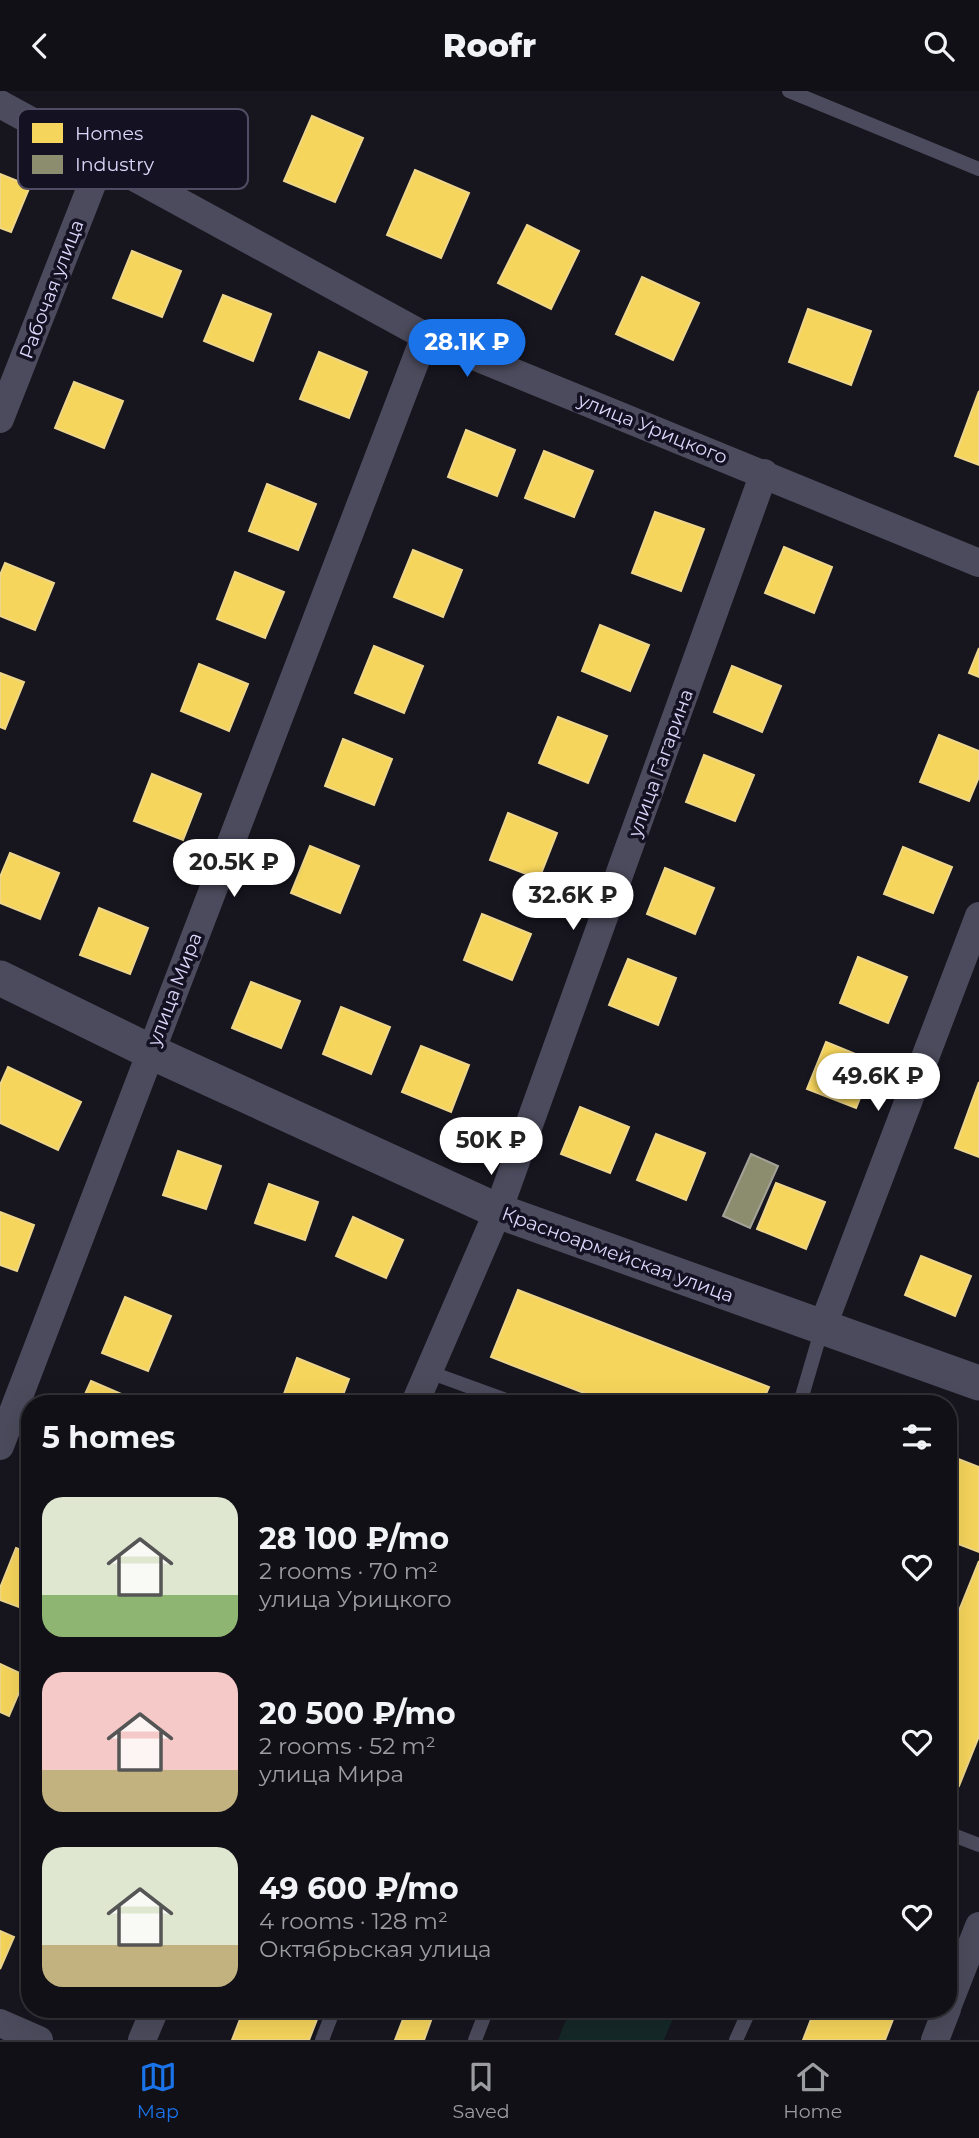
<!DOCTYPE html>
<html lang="en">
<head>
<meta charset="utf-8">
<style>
  :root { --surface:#111016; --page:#1a191f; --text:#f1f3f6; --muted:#9c9da1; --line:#303035; --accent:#1a73e8 }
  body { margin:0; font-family:Montserrat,sans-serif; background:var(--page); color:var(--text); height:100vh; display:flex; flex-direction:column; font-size:26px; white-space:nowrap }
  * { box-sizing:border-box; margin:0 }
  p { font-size:23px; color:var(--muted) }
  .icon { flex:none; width:38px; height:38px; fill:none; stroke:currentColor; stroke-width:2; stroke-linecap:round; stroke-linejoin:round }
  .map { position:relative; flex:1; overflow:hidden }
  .side { position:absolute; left:21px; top:1304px; width:936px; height:623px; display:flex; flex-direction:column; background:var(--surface); border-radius:28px; box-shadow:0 7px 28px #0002,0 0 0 2px var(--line) }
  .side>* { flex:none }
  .price { position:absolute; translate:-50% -60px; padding:0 16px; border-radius:24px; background:#fff; color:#222; font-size:23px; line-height:46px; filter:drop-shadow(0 2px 4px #0008) }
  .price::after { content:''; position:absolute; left:50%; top:42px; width:21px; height:16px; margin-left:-10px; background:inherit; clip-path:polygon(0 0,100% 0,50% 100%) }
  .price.current { background:var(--accent); color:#fff }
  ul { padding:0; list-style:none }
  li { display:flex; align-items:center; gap:21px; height:175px; padding:0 21px }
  li span { display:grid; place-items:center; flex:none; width:196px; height:140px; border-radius:21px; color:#555 }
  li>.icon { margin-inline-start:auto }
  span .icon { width:84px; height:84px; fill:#fffc; stroke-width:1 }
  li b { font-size:30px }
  h2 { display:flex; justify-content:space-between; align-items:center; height:84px; padding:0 21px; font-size:30px }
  header { display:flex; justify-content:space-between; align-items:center; height:91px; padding:0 21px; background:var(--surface); font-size:32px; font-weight:800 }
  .tabs { display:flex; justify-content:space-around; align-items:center; height:98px; border-top:2px solid var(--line); background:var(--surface); font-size:19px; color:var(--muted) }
  .tabs a { display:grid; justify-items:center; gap:4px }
  .tabs .current { color:var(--accent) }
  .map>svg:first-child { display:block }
  .green { fill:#152828 }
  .homes { fill:#f6d55c; stroke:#eed68b; stroke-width:2 }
  .industry { fill:#8c8c6e; stroke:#a4a298; stroke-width:2 }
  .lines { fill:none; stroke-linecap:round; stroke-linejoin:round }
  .service { stroke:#4c4b5d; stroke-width:14 }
  .minor { stroke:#4c4b5d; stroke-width:28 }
  .tertiary { stroke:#4c4b5d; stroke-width:35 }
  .labels { text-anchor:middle; stroke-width:7; stroke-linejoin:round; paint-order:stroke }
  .street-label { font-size:19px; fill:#dcd7fa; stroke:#141122 }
  .key { fill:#141122; stroke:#504c63; stroke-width:2 }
  .key-label { font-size:19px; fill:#dcd7fa }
</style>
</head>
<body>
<header><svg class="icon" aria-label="back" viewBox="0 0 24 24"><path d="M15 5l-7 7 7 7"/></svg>Roofr<svg class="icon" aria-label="search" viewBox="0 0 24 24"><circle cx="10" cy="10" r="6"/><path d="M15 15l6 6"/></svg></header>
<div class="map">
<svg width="979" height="1949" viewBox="0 0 979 1949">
  <rect width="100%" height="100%" fill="#17151e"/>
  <path class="green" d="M 570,1918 L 677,1918 L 664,1949 L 558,1949 Z"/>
  <path class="homes" d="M 312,25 L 363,47 L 335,111 L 284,90 Z
    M 415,79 L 469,102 L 441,167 L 387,144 Z
    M 0,83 L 30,95 L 11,141 L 0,137 Z
    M 527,134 L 579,160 L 551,218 L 498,192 Z
    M 132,160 L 181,180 L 162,226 L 113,207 Z
    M 642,186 L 699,212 L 673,269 L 616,243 Z
    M 223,204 L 271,223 L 253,270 L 204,250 Z
    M 808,218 L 871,240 L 851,294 L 789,271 Z
    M 319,261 L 367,281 L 349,327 L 300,308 Z
    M 74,291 L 123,310 L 104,357 L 55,337 Z
    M 979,300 L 979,374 L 955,365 Z
    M 466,339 L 515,359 L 497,405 L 448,386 Z
    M 544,360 L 593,380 L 574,426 L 525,407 Z
    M 267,393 L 316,413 L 298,459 L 249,440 Z
    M 655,421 L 704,438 L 681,500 L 632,482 Z
    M 784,456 L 832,476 L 814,522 L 765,502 Z
    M 413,459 L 462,479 L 443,526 L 394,506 Z
    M 5,472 L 54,492 L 35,539 L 0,525 L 0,484 Z
    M 235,481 L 284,501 L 265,547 L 217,528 Z
    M 600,534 L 649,554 L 630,600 L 582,580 Z
    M 374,555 L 423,575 L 404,622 L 355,602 Z
    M 979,557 L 979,586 L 969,582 Z
    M 199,573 L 248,593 L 229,640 L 181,620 Z
    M 732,575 L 781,595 L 762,641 L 714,621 Z
    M 0,582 L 24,591 L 5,638 L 0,636 Z
    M 558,626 L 607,645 L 588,692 L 539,672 Z
    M 939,644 L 979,660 L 979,686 L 969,710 L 920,691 Z
    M 343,648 L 392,668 L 374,714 L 325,695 Z
    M 704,664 L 754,684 L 735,730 L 686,711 Z
    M 152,683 L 201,703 L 183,749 L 134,730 Z
    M 508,722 L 557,742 L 539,788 L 490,769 Z
    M 310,755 L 359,775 L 340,822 L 291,802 Z
    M 903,756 L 952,776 L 933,822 L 884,803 Z
    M 10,762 L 59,782 L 40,828 L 0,812 L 0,786 Z
    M 665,777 L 714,797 L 695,843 L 647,823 Z
    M 99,817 L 148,837 L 130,883 L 80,864 Z
    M 482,823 L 531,843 L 512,889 L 464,869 Z
    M 858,866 L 907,886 L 888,932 L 840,912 Z
    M 628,868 L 676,887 L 658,934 L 609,914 Z
    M 251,891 L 300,910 L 281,957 L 232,937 Z
    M 341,916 L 390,936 L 371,983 L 323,963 Z
    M 826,951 L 875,971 L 856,1017 L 807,998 Z
    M 421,955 L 469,974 L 451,1021 L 402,1001 Z
    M 8,976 L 81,1011 L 58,1059 L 0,1032 L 0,994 Z
    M 979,991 L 979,1066 L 955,1057 Z
    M 580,1016 L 629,1036 L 610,1082 L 561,1063 Z
    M 656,1043 L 705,1062 L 686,1109 L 637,1089 Z
    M 178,1060 L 221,1075 L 206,1118 L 163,1104 Z
    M 776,1092 L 825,1111 L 806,1158 L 757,1138 Z
    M 269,1093 L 318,1111 L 305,1149 L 255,1132 Z
    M 0,1121 L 34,1134 L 17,1180 L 0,1174 Z
    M 353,1126 L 403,1149 L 386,1187 L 336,1165 Z
    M 921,1165 L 971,1185 L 955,1225 L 905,1204 Z
    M 518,1199 L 769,1296 L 762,1312 L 610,1312 L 491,1266 Z
    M 125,1206 L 171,1225 L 148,1280 L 102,1262 Z
    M 297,1267 L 349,1288 L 340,1312 L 308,1312 L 284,1303 Z
    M 91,1290 L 133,1308 L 131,1312 L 81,1312 Z
    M 948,1364 L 979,1376 L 979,1461 L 948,1449 Z
    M 16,1457 L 30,1463 L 30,1520 L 0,1509 L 0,1497 Z
    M 979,1470 L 979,1645 L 959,1695 L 948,1691 L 948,1547 Z
    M 0,1573 L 26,1585 L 9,1625 L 0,1621 Z
    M 0,1840 L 14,1846 L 0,1878 Z
    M 72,1918 L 97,1918 L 93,1927 Z
    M 244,1918 L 321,1918 L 309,1949 L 232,1949 Z
    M 407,1918 L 433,1924 L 424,1949 L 395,1949 Z
    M 815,1918 L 897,1918 L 885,1949 L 803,1949 Z"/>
  <path class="industry" d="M 751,1063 L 778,1075 L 750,1137 L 723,1125 Z"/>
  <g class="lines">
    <path class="service" d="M 789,0 L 979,78
      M 429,1281 L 514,1312
      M 800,1312 L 822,1237
      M 948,1742 L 979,1754
      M 322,1949 L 334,1918
      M 475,1949 L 487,1918
      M 736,1949 L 750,1918"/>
    <path class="minor" d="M 0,13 L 425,245 L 979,472
      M 0,328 L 102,68
      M 822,1237 L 979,825
      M 415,1312 L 498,1120 L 764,382
      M 0,1355 L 425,245
      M 948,1914 L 979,1835
      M 0,1932 L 39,1949
      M 142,1949 L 155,1918
      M 935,1949 L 947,1918"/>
    <path class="tertiary" d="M 0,887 L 149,960 L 498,1120 L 979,1292"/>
  </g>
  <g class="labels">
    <g class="street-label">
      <text transform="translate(51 198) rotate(-69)" y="7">Рабочая улица</text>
      <text transform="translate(653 337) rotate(22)" y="7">улица Урицкого</text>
      <text transform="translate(660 672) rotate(-70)" y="7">улица Гагарина</text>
      <text transform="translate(174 898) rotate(-69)" y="7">улица Мира</text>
      <text transform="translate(618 1163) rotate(20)" y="7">Красноармейская улица</text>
    </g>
  </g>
  <rect x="18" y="18" width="230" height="80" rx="10" class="key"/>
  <rect x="32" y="32" width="31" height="20" fill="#f6d55c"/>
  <rect x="32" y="64" width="31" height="19" fill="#8c8c6e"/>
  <g class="key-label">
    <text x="75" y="49">Homes</text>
    <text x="75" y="80">Industry</text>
  </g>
</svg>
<b class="price current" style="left:467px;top:288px">28.1K ₽</b>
<b class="price" style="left:234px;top:808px">20.5K ₽</b>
<b class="price" style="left:573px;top:841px">32.6K ₽</b>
<b class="price" style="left:878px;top:1022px">49.6K ₽</b>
<b class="price" style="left:491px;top:1086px">50K ₽</b>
<section class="side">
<h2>5 homes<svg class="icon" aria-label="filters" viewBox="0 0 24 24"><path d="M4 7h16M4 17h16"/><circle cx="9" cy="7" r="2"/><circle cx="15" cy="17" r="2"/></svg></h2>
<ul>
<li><span style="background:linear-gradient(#dfe7d0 70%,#8fb573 0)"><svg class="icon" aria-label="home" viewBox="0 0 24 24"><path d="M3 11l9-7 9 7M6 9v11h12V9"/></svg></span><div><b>28 100 ₽/mo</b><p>2 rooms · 70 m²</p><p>улица Урицкого</p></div><svg class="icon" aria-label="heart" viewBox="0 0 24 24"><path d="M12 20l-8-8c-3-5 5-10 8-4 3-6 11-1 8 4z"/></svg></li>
<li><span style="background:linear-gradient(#f6c9c9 70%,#c2b280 0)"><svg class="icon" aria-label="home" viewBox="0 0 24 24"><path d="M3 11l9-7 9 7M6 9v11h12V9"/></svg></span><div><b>20 500 ₽/mo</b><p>2 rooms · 52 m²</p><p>улица Мира</p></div><svg class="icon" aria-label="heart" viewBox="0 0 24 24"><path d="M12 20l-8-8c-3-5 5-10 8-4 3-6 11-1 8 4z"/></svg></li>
<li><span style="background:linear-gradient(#dfe7d0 70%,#c2b280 0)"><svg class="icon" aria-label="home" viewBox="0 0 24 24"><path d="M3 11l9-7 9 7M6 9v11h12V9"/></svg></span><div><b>49 600 ₽/mo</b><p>4 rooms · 128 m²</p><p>Октябрьская улица</p></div><svg class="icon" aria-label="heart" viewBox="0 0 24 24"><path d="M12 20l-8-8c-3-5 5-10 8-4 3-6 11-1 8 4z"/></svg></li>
</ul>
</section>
</div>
<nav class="tabs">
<a class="current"><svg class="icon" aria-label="map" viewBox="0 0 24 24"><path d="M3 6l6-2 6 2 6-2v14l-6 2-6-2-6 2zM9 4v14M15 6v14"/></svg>Map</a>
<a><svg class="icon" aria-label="saved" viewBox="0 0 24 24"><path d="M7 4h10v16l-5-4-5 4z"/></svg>Saved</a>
<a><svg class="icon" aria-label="home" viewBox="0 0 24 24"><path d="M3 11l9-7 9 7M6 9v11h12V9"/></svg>Home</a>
</nav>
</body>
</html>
